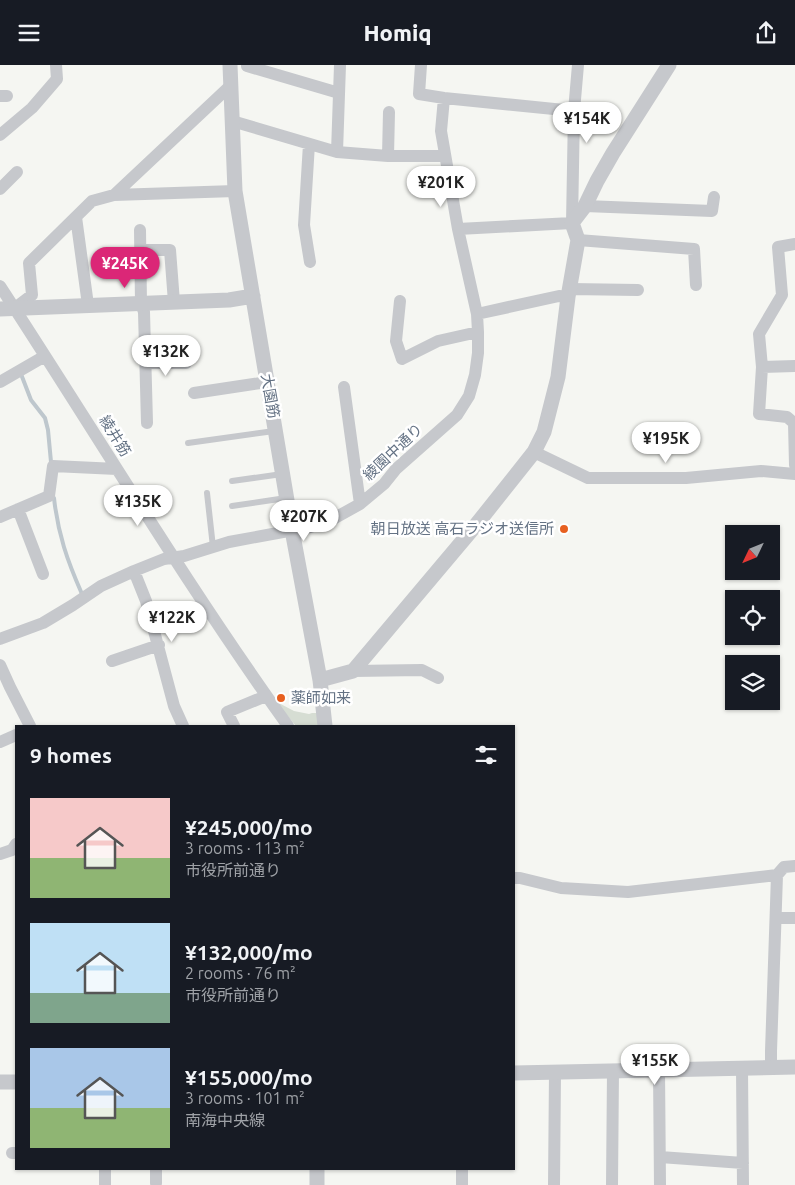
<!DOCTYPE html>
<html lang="en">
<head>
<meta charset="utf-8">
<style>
  :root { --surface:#171b24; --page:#242831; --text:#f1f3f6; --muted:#9ea1a6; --accent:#db2777 }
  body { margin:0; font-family:Ubuntu,"Noto Sans JP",sans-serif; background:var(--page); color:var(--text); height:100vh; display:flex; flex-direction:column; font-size:19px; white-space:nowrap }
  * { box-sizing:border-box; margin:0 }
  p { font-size:16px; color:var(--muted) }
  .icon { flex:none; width:28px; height:28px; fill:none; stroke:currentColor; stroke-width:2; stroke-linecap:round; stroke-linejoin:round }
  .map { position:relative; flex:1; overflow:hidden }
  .sheet { position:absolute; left:15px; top:660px; width:500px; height:445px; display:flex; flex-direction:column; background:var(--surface); border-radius:0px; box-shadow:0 1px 4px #0004 }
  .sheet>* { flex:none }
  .needle { width:32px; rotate:227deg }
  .fabs { position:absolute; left:725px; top:460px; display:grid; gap:10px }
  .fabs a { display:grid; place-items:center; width:55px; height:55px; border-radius:0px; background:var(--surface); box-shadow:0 1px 4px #0004; font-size:25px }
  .price { position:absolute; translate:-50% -42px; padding:0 11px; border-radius:18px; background:#fff; color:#222; font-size:16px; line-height:32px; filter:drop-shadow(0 1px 2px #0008) }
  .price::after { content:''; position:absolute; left:50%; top:30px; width:15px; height:11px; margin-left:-8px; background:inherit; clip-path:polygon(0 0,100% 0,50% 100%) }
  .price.on { background:var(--accent); color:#fff }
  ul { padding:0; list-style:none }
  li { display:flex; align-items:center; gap:15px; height:125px; padding:0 15px }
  li span { display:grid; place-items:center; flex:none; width:140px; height:100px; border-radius:0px; color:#555 }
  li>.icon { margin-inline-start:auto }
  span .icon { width:60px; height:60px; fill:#fffc; stroke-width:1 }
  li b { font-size:21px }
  h2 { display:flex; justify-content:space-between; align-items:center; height:60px; padding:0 15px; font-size:21px }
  header { display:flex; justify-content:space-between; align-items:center; height:65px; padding:0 15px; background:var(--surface); font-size:22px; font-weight:800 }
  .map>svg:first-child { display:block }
  .green { fill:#d6ddd3 }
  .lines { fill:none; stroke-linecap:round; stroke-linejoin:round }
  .stream { stroke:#bec7cd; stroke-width:4 }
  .service { stroke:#c6c8cc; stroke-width:6 }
  .minor { stroke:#c6c8cc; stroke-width:12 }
  .tertiary { stroke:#c6c8cc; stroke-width:15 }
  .poi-dot { fill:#e76020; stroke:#fff; stroke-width:2 }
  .labels { text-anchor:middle; stroke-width:5; stroke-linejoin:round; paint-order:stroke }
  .street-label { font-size:15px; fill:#647284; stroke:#fff }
  .poi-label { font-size:15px; fill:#647284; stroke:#fff; text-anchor:end }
</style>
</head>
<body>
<header><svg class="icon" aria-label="menu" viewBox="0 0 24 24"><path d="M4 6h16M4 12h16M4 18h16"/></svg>Homiq<svg class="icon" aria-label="share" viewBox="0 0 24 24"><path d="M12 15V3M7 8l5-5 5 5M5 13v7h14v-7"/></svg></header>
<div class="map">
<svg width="795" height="1120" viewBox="0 0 795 1120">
  <rect width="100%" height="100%" fill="#f5f6f2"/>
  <path class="green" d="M 275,636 L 294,646 L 309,649 L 312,648 L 317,648 L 318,661 L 296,661 Z"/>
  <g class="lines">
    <path class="stream" d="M 21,309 L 31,335 L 45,353 L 48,365 L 51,397
      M 54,433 C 58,469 67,495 82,529"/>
    <path class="service" d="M 188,378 L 274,366
      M 232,416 L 282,409
      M 207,428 L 213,482
      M 232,441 L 286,433"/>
    <path class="minor" d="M 421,0 L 419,29 L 444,33 L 574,46
      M 247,1 L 339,28
      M 0,31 L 7,31
      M 389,47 L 388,91 L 445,91
      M 232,56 L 337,87 L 388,91
      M 0,70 L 32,43 L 57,14 L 56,0
      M 309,79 L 304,160 L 310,197
      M 337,87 L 340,0
      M 0,124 L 17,107
      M 114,130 L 230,21
      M 585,141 L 712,146 L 714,132
      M 76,152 L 88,240
      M 458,164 L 572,158 L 574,46 L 578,0
      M 140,165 L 141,238 L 144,247 L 147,358
      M 578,175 L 694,184 L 696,220
      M 795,179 L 778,182 L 782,230 L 759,269 L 762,302 L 759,349 L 787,352 L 794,358 L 795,400
      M 140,185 L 170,185 L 174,237
      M 0,221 C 96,368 186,519 288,661
      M 570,224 L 638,225
      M 400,236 L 396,276 L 402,294 L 438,276 L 478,267
      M 15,243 L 32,230 L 29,198 L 92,136 L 114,130 L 235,126
      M 477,249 L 559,231 L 568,232
      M 145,298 L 186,298
      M 762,302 L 795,301
      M 0,317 L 45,291
      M 344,322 L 360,439
      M 194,328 L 267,317
      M 534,387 L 588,413 L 686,413 L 761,406 L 795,409
      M 18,444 L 43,509
      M 0,452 L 49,431 L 53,401 L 117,404
      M 134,506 L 146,536 L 174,641 L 183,661
      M 0,574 L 43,558 L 73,540 L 101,521 L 134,506 L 164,494 L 184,491 L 229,477 L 310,462 L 333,454 L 360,439 L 384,419 L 396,404 L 457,350 L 469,331 L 475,310 L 478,288 L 478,267 L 477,249 L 458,164 L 441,66 L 444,33
      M 112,596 L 159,580
      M 0,600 L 10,622 L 30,661
      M 353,606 L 422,605 L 438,613
      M 234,661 L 227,647 L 266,631
      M 0,677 L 16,670
      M 0,789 L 12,785 L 16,779
      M 514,813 L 520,813 L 561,823 L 628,827 L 777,810
      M 776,853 L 795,853
      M 771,1003 L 771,986 L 777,810 L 784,802 L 795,801
      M 742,1004 L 743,1120
      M 659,1005 L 660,1120
      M 12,1088 L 16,1088
      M 660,1092 L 743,1098
      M 462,1104 L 462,1120
      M 156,1118 L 156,1104
      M 105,1120 L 105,1104
      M 554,1120 L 555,1007
      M 612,1120 L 613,1006"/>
    <path class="tertiary" d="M 230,0 L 235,126 L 292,465 L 320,615 L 325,661
      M 0,244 L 229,235 L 253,231
      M 320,615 L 353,606 L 476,460 L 534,387 L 544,367 L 558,312 L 568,232 L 578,175 L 572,158 L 585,141 L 597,116 L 613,88 L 669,0
      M 514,1008 L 795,1002
      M 0,1017 L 16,1017
      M 317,1120 L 317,1104"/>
  </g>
  <g class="poi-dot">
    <circle cx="564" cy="464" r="5"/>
    <circle cx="281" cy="633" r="5"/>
  </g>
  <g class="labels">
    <g class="street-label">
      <text transform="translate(270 331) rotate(80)" y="5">大園筋</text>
      <text transform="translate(115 371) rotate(58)" y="5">綾井筋</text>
      <text transform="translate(393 387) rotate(-43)" y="5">綾園中通り</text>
    </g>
    <g class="poi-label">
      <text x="554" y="469">朝日放送 高石ラジオ送信所</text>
      <text x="291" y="638" text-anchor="start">薬師如来</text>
    </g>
  </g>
</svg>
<div class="fabs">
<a><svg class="needle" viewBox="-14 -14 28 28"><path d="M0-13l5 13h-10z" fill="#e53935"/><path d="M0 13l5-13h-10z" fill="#9ea1a6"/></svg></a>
<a><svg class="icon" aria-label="locate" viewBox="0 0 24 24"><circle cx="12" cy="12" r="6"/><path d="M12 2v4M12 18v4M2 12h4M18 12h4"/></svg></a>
<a><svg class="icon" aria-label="layers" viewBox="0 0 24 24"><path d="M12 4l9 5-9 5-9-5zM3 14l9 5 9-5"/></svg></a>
</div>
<b class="price" style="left:587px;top:79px">¥154K</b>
<b class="price" style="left:441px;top:143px">¥201K</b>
<b class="price on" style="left:125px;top:224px">¥245K</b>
<b class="price" style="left:166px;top:312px">¥132K</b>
<b class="price" style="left:666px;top:399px">¥195K</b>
<b class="price" style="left:138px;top:462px">¥135K</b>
<b class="price" style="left:304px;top:477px">¥207K</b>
<b class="price" style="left:172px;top:578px">¥122K</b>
<b class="price" style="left:655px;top:1021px">¥155K</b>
<section class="sheet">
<h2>9 homes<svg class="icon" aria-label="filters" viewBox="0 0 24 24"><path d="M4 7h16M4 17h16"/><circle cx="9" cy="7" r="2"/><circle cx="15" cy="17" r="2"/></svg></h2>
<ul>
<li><span style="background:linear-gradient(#f6c9c9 60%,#8fb573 0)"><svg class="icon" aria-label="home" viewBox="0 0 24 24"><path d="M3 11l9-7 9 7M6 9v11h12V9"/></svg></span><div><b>¥245,000/mo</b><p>3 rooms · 113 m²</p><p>市役所前通り</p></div></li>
<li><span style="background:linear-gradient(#bfe0f5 70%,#7fa58c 0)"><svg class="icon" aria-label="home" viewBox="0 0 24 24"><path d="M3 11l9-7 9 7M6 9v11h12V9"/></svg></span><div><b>¥132,000/mo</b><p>2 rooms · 76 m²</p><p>市役所前通り</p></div></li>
<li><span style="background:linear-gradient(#a9c7e8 60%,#8fb573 0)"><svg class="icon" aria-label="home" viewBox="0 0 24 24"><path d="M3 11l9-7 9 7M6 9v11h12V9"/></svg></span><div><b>¥155,000/mo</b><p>3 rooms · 101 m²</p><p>南海中央線</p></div></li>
</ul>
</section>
</div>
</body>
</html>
